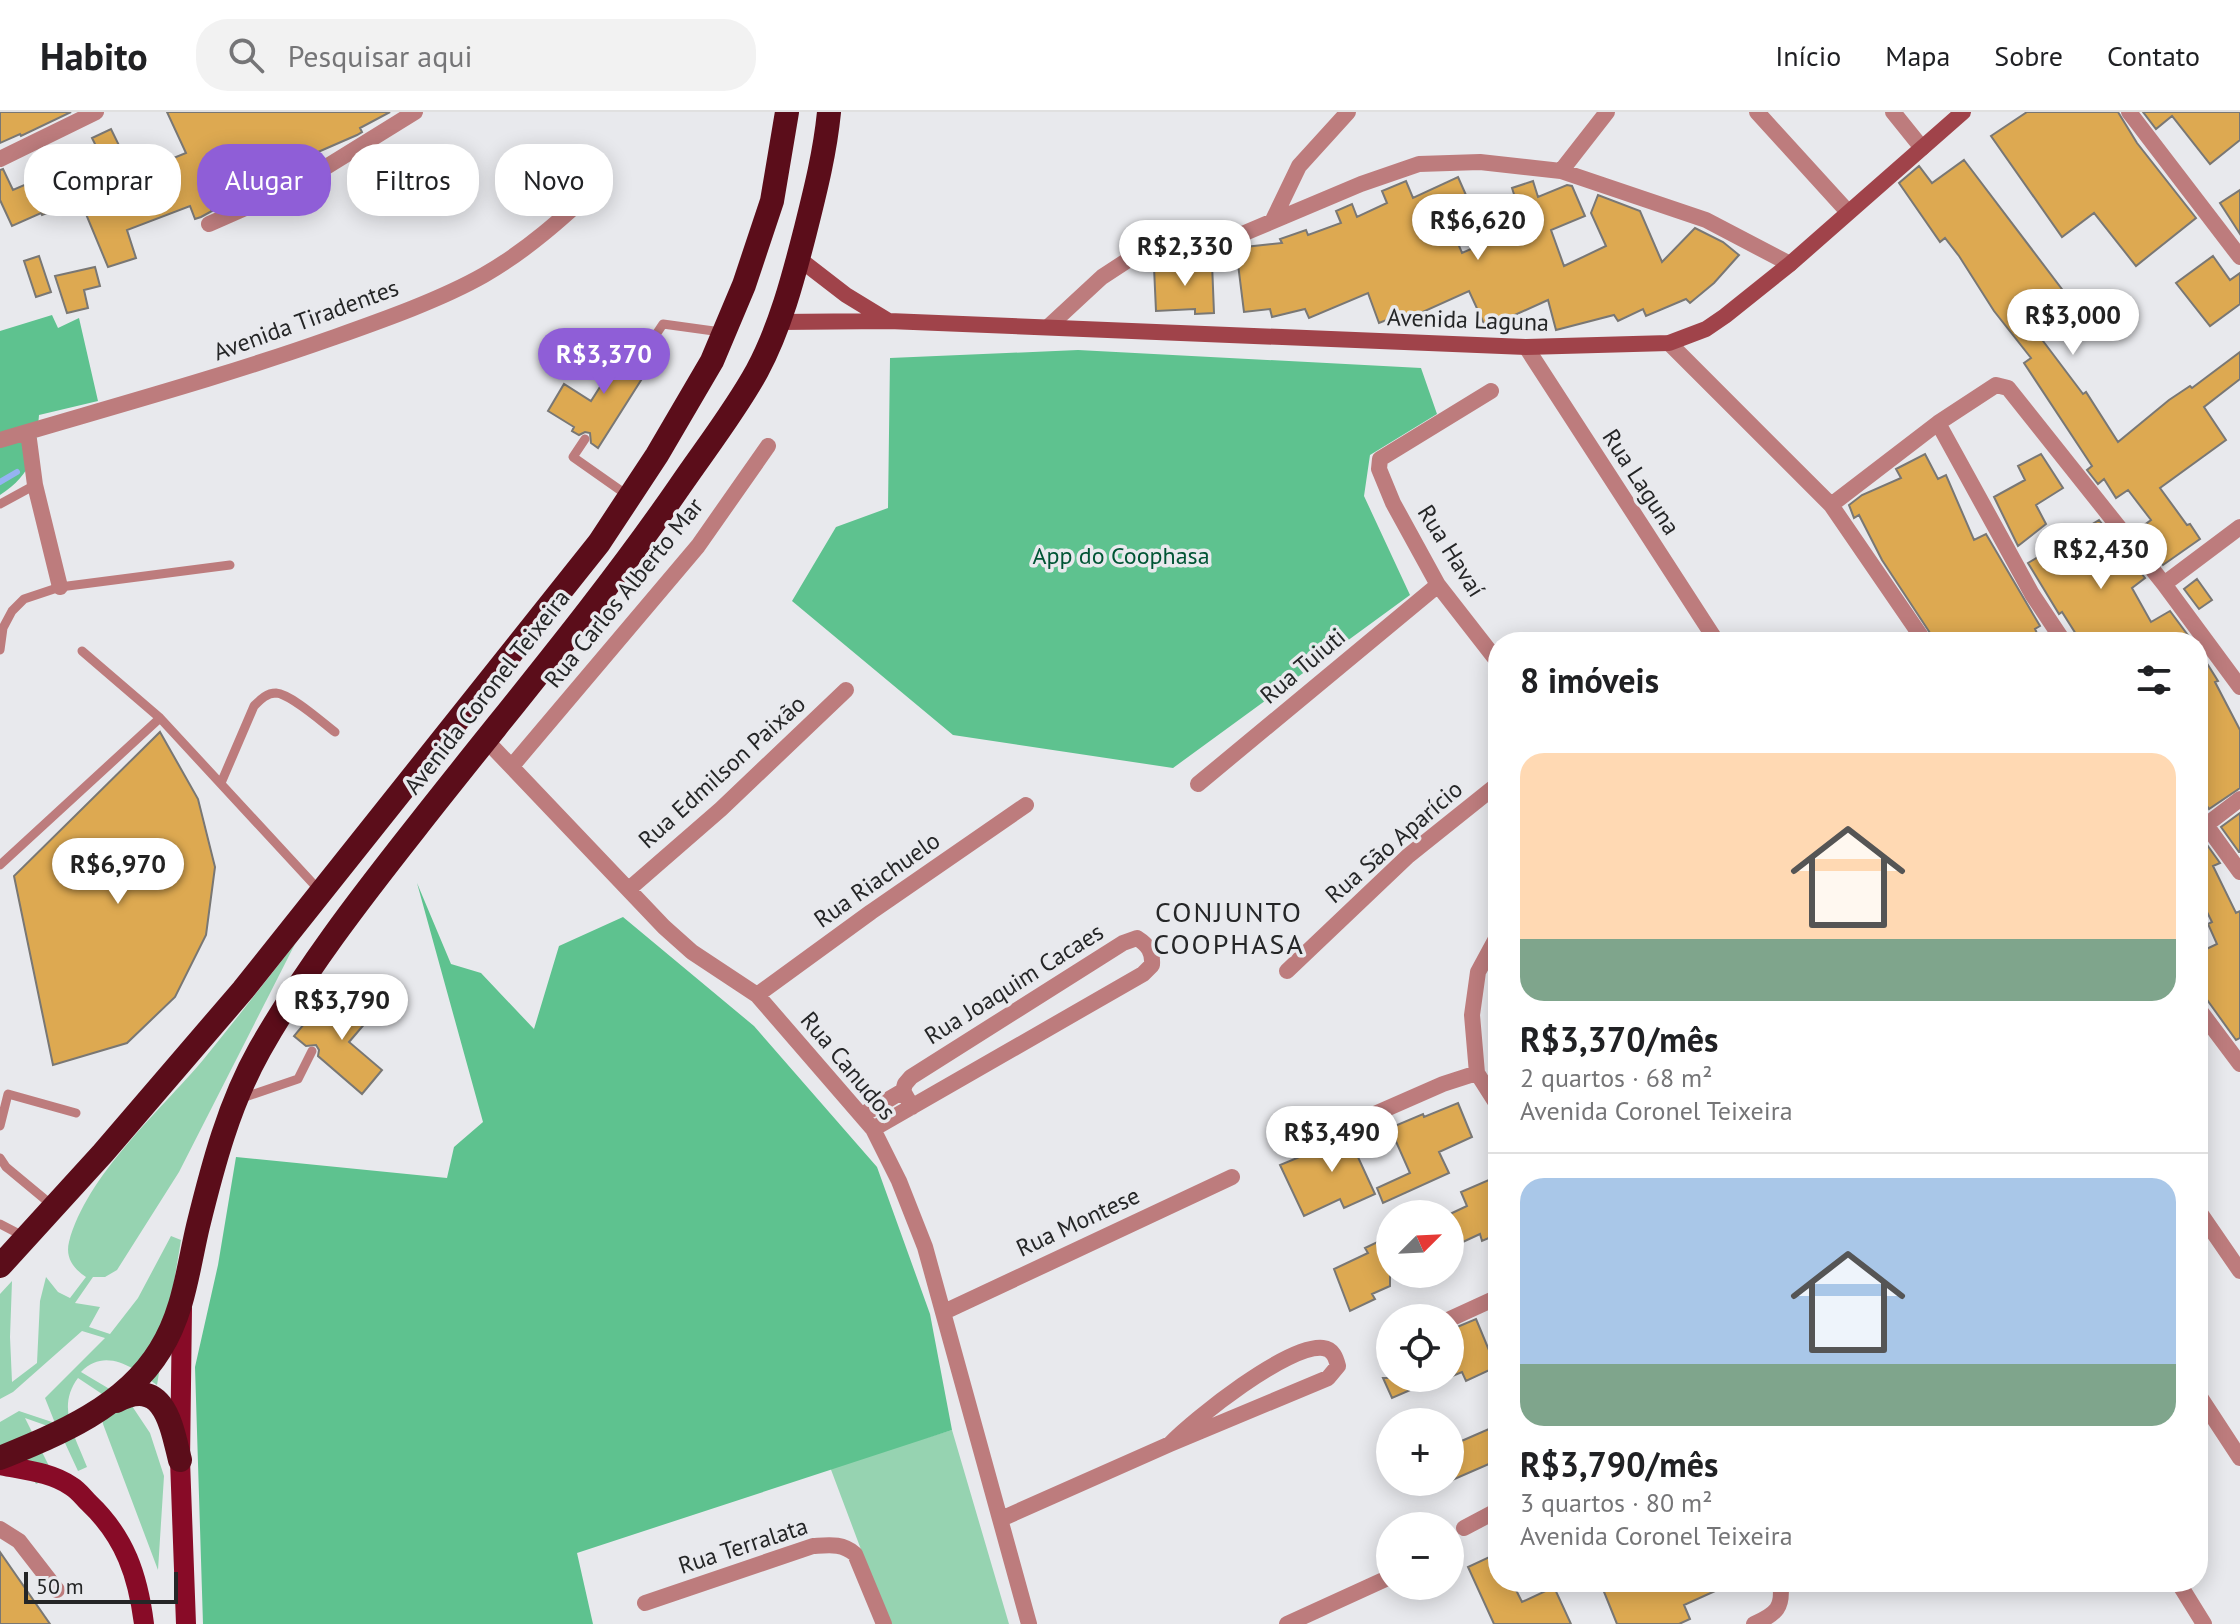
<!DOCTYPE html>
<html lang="pt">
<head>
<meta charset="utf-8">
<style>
  :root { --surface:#fff; --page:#f2f2f2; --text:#202124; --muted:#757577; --line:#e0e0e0; --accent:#8f5ed7 }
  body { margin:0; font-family:"PT Sans",sans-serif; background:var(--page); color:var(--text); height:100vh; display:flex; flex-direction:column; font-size:30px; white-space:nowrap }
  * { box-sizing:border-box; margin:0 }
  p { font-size:26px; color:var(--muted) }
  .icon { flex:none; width:44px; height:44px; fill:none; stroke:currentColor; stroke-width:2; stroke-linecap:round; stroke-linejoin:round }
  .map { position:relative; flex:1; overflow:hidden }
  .drawer { position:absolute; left:1488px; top:520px; width:720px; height:960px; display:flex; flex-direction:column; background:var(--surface); border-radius:32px; box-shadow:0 4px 20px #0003 }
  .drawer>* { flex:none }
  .guide { position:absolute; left:24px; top:32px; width:760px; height:72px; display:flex; gap:16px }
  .needle { width:52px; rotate:66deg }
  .buttons { position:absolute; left:1376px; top:1088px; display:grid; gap:16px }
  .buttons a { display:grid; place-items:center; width:88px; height:88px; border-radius:50%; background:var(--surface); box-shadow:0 4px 20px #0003; font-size:40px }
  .scale { position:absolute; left:24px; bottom:20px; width:154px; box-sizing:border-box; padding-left:8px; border:4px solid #252627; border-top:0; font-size:22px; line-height:28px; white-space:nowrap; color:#252627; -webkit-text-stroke:6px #e8e9ed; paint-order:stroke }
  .price { position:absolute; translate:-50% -68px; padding:0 18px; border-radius:28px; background:#fff; color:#222; font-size:26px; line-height:52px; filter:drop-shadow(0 2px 4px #0008) }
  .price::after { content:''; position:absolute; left:50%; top:48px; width:24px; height:18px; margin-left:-12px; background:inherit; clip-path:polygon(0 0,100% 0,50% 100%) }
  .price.on { background:var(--accent); color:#fff }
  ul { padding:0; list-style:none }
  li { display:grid; align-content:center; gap:16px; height:424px; padding:0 32px }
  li+li { border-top:2px solid var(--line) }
  li span { display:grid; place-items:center; height:248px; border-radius:24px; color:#555 }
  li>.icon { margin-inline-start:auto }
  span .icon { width:144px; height:144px; fill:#fffc; stroke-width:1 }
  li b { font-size:34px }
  h2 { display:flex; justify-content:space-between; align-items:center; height:96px; padding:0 32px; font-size:34px }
  .chip { padding:0 28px; border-radius:32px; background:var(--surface); box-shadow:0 4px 20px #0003; font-size:28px; line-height:72px }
  .chip.on { background:var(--accent); color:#fff }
  header { display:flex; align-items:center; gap:48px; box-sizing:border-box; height:112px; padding:0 40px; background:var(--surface); border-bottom:2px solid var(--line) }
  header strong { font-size:38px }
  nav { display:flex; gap:44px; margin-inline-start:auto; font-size:28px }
  .search { width:560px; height:72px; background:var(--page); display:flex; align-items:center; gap:20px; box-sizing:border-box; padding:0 28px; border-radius:32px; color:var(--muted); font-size:30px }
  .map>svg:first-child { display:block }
  .green { fill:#96d3b1 }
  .forest { fill:#5ec28f }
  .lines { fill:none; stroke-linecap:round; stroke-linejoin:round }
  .stream { stroke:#95b3f2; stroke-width:6 }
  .building { fill:#dda951; stroke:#797774; stroke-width:2 }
  .lane { stroke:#bd7c7d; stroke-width:9 }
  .street { stroke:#bd7c7d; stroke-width:16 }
  .secondary { stroke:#a0434a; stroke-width:16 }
  .primary { stroke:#880b27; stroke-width:20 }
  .highway { stroke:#5b0d1a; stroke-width:24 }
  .labels { text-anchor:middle; stroke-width:7; stroke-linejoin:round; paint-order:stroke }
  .street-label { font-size:24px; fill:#252627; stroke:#e8e9ed }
  .park-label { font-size:24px; fill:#005434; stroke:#e8e9ed }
  .quarter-label { font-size:28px; letter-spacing:2px; fill:#252627; stroke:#e8e9ed }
</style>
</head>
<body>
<header>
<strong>Habito</strong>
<div class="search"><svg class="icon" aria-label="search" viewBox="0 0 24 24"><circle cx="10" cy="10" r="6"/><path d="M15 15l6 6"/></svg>Pesquisar aqui</div>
<nav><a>Início</a><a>Mapa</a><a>Sobre</a><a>Contato</a></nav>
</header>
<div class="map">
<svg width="2240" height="1512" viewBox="0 0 2240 1512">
  <rect width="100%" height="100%" fill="#e8e9ed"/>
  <path class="green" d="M 295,832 L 179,1060 L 117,1158 L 105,1165 L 93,1165 L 75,1191 L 100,1195 L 89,1215 L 110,1222 L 138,1186 L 171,1124 L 181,1128 L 157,1273 C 135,1257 106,1234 81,1260 L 128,1288 L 150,1321 L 164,1364 L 158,1458 L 103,1312 L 100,1296 L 105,1284 L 78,1266 C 56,1295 75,1324 87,1355 L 78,1359 L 59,1318 L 25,1306 L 54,1364 L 36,1372 L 25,1352 L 0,1347 L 0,1310 L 19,1299 L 55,1311 L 45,1286 L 105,1226 L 82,1219 L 13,1280 L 0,1287 L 0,1182 L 12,1169 L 10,1225 L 12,1270 L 37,1251 L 40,1189 L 46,1165 L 58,1180 L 70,1186 L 86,1165 C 74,1157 65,1146 69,1130 C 87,1063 159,1000 203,948 C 234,910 264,871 295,832 Z
    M 952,1318 L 1009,1512 L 889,1512 L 830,1355 Z"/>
  <path class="forest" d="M 52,203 L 58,216 L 79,206 L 98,289 L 39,303 C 36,340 33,362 0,383 L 0,219 Z
    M 1078,238 L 1421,256 L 1437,302 L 1370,343 L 1364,384 L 1410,483 L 1173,656 L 953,623 L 792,489 L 836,415 L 888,396 L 890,246 Z
    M 417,771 L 451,852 L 481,861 L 534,917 L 559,834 L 623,805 L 754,914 L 877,1055 L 930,1202 L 952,1318 L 577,1441 L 593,1512 L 203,1512 L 195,1255 L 218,1153 L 236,1045 L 447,1066 L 454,1035 L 483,1010 Z"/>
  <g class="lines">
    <path class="stream" d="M 0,370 L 17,360"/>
  </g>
  <path class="building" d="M 0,0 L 71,0 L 21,24 L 20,22 L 0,31 Z
    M 167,0 L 390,0 L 360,16 L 362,20 L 357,23 L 318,40 L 320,43 L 281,65 L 282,68 L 266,75 L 264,70 L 210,95 L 212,99 L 201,105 L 195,107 L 190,94 L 127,118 L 136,146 L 108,155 L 86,102 L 71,103 L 70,92 L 42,103 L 41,101 L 12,114 L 0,88 L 0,58 L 3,57 L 13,78 L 52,61 L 53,64 L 99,40 L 92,26 L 111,17 L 131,58 L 142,53 L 144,58 L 186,41 Z
    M 2027,0 L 2118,0 L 2137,31 L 2196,106 L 2136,154 L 2094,101 L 2062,125 L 1991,24 Z
    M 2143,0 L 2240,0 L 2240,28 L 2210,52 L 2172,4 L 2156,17 Z
    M 1964,48 L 2074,193 L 2037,221 L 2083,282 L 2086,280 L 2118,330 L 2169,288 L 2190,274 L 2192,276 L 2240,240 L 2240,267 L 2204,295 L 2226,328 L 2160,376 L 2187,413 L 2190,412 L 2200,427 L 2163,453 L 2136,419 L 2151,408 L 2128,378 L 2116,386 L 2104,367 L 2098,372 L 2087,358 L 2092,354 L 2024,251 L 2031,246 L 1994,199 L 1959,144 L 1945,126 L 1940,130 L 1899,71 L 1919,54 L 1932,71 Z
    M 1458,65 L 1473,99 L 1449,110 L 1462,141 L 1524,114 L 1512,76 L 1533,69 L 1538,85 L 1567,73 L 1572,74 L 1585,104 L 1551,118 L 1564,154 L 1606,134 L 1591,101 L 1598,83 L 1640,99 L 1662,150 L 1695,116 L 1723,130 L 1739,143 L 1714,171 L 1690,191 L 1686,187 L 1646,204 L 1643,197 L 1618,209 L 1614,203 L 1556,218 L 1548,188 L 1486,216 L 1469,179 L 1405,208 L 1402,202 L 1379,211 L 1368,181 L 1309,206 L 1305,197 L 1272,205 L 1270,197 L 1244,200 L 1236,136 L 1282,131 L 1280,127 L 1306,118 L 1308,123 L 1341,111 L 1336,99 L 1352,92 L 1357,105 L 1387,91 L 1382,79 L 1406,69 L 1413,86 Z
    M 2240,78 L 2240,122 L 2220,91 Z
    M 39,144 L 51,180 L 36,185 L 24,149 Z
    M 2213,144 L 2230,168 L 2240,161 L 2240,192 L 2210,214 L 2176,171 Z
    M 1212,151 L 1214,201 L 1195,202 L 1195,197 L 1156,199 L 1154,155 Z
    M 95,155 L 100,174 L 84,178 L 88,196 L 67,201 L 55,164 Z
    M 631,226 L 641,232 L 640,239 L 644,243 L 653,240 L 657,243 L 598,336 L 591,331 L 590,321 L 585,320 L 579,323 L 572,319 L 574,315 L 548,299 L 564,272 L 591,289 Z
    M 1925,342 L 1938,367 L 1946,363 L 1974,428 L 1986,422 L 2040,514 L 2035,517 L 2041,530 L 1936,530 L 1882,448 L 1859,403 L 1854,406 L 1849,393 L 1862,383 L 1901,366 L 1896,357 Z
    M 2041,342 L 2063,376 L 2036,393 L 2046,412 L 2018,434 L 1994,385 L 2025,368 L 2018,354 Z
    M 2099,408 L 2145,466 L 2132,476 L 2151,510 L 2170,499 L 2193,530 L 2081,530 L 2062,500 L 2059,502 L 2028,451 Z
    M 2197,467 L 2212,488 L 2199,497 L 2184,477 Z
    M 2198,537 L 2218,569 L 2215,570 L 2240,618 L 2240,676 L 2209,697 L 2198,680 Z
    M 160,620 L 198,687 L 215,755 L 206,823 L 175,885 L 127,931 L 53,953 L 14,764 Z
    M 2240,701 L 2240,740 L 2239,740 L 2221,715 Z
    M 2200,723 L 2220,751 L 2213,754 L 2236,801 L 2240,799 L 2240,926 L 2236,928 L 2205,885 L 2198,885 L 2198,841 L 2217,832 L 2208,812 L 2212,810 L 2198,782 Z
    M 346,879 L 373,902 L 349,930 L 382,958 L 362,982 L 318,944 L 319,938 L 316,933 L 306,934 L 294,924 L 314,900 L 322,908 L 325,904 L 335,903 L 337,898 L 335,892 Z
    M 1458,991 L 1472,1025 L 1439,1040 L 1449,1061 L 1383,1091 L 1377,1076 L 1410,1061 L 1390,1016 L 1423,1002 L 1424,1005 Z
    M 1372,1015 L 1380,1033 L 1357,1043 L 1375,1082 L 1344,1096 L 1340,1087 L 1304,1104 L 1280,1053 Z
    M 1498,1064 L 1498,1122 L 1482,1129 L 1480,1122 L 1450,1136 L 1450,1102 L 1467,1094 L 1461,1080 Z
    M 1390,1124 L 1390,1174 L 1372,1182 L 1375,1187 L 1350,1199 L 1334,1157 L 1368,1141 L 1365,1136 Z
    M 1476,1207 L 1496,1255 L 1466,1269 L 1462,1260 L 1450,1265 L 1450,1218 Z
    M 1383,1266 L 1438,1266 L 1392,1286 Z
    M 1498,1313 L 1498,1348 L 1450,1369 L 1450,1334 Z
    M 0,1440 L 50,1512 L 0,1512 Z
    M 1498,1441 L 1498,1470 L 1512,1470 L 1522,1490 L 1554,1475 L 1571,1512 L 1494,1512 L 1468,1455 Z
    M 1600,1470 L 1735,1470 L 1684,1493 L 1690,1507 L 1679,1512 L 1617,1512 Z"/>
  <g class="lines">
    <path class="lane" d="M 647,236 L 663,212 L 721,220
      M 585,327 L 573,345 L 627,383
      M 0,392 L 35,373
      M 0,538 L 3,516 L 12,499 L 24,487 L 60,475 L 230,453
      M 82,539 L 160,606
      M 221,671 L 254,594 C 260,588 266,581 276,581 C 291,582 323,611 335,620
      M 0,753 L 160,606 L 319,778
      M 306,866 L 330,898
      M 242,986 L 298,967 L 312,939
      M 0,1014 L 8,982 L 76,1001
      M 0,1046 L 6,1055 L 53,1094
      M 0,1112 L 25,1125"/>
    <path class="street" d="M 1757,0 L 1848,100
      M 1893,0 L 1922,36
      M 2129,0 L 2240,145
      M 0,47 L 96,0
      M 1561,59 L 1607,0
      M 1273,108 L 1299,54 L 1348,0
      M 209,112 L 297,73 L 415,0
      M 1048,215 L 1102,165 L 1131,146 L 1228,128 L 1361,72 L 1419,52 L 1480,50 L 1561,59 L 1706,108 L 1790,152
      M 1669,231 L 1831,393 L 1925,530
      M 1526,235 L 1717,530
      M 1491,279 L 1380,347 L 1379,357 L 1393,391 L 1438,473 L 1498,550
      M 1938,311 L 2032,482 L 2064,530
      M 28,320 L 35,373 L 60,475
      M 0,328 C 111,295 222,265 332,226 C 380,209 440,188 484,163 C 526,139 563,106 598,73
      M 1831,393 L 1938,311 L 1996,273 L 2008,276 L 2164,472 L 2240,575
      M 2164,472 L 2240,415
      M 485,627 L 664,815 L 692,840 L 757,883 L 873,1017 L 899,1069 L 925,1135 L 1029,1512
      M 512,654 L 698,434 L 768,334
      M 1198,672 L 1438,473
      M 2198,702 L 2240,760
      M 2206,713 L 2240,687
      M 629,777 L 721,697 L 846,578
      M 1498,823 L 1478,860 L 1472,903 L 1477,961 L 1498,994
      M 1287,859 L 1408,744 L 1498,672
      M 757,883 L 871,800 L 1026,693
      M 2198,896 L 2240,952
      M 862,1003 L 903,979
      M 873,1017 L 1143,862 L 1152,853 C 1153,840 1148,833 1137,826 L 1123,831 L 911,965 L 905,972 L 903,979 L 912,995
      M 1297,1036 L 1443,972 L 1477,961
      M 2198,1098 L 2240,1159
      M 944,1200 L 1232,1065
      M 1450,1207 L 1498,1185
      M 2198,1282 L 2240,1346
      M 1001,1407 L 1170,1332 L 1328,1266 L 1338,1254 C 1336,1246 1333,1237 1323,1236 C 1288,1232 1194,1307 1170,1332
      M 1464,1416 L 1498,1398
      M 0,1417 L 19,1429 L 57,1478
      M 2178,1470 L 2204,1512
      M 645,1491 L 813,1434 C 830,1433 842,1431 855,1442 L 884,1512
      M 1287,1512 L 1390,1465
      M 1754,1512 C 1776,1502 1784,1496 1780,1470"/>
    <path class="secondary" d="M 798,146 L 846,183 L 887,208
      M 779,210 L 889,209 L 1526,235 L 1669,231 L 1706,217 L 1725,204 L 1790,152 L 1963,0"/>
    <path class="primary" d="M 182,1196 L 180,1348 L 186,1512
      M 0,1353 C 24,1358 51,1360 71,1374 C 78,1378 84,1386 89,1391 C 125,1425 138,1464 144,1512"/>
    <path class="highway" d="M 0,1154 L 103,1041 L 243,878 L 599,431 L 657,343 L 712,249 L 744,173 L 772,89 L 787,0
      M 116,1289 C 164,1264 171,1312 180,1348
      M 0,1346 C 59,1322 125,1295 160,1238 C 184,1200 188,1156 198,1114 C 213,1053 229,992 260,937 C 305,858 359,788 415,717 C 504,603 598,493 680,374 C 706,336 735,299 757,259 C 780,216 793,167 805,120 C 815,80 825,41 829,0"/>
  </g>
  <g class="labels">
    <g class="street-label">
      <text transform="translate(306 208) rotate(-20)" y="8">Avenida Tiradentes</text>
      <text transform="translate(1468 208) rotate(2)" y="8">Avenida Laguna</text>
      <text transform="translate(1641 370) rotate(57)" y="8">Rua Laguna</text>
      <text transform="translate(1451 439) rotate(58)" y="8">Rua Havaí</text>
      <text transform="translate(624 481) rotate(-51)" y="8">Rua Carlos Alberto Mar</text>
      <text transform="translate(1303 554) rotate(-40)" y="8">Rua Tuiuti</text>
      <text transform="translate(487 580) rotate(-52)" y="8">Avenida Coronel Teixeira</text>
      <text transform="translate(722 660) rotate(-42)" y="8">Rua Edmilson Paixão</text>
      <text transform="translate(1394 730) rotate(-41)" y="8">Rua São Aparício</text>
      <text transform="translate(877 768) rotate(-35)" y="8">Rua Riachuelo</text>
      <text transform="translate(1014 872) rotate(-32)" y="8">Rua Joaquim Cacaes</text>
      <text transform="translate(848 954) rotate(50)" y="8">Rua Canudos</text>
      <text transform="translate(1078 1110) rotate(-25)" y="8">Rua Montese</text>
      <text transform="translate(743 1434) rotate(-18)" y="8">Rua Terralata</text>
    </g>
    <g class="park-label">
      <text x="1121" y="452">App do Coophasa</text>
    </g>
    <g class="quarter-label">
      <text x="1229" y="810">CONJUNTO<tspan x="1229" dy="32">COOPHASA</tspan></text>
    </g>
  </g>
</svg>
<div class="buttons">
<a><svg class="needle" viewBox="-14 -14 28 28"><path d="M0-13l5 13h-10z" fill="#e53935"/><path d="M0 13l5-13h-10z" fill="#757577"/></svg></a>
<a><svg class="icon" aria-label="locate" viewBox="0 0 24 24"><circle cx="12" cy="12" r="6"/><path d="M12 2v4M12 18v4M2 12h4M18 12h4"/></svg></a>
<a>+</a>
<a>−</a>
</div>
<div class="scale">50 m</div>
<b class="price" style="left:1478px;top:150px">R$6,620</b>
<b class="price" style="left:1185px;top:176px">R$2,330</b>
<b class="price" style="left:2073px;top:245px">R$3,000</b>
<b class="price on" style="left:604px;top:284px">R$3,370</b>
<b class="price" style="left:2101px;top:479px">R$2,430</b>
<b class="price" style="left:118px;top:794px">R$6,970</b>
<b class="price" style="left:342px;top:930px">R$3,790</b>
<b class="price" style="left:1332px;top:1062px">R$3,490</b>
<div class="guide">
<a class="chip">Comprar</a>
<a class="chip on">Alugar</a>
<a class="chip">Filtros</a>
<a class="chip">Novo</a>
</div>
<section class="drawer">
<h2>8 imóveis<svg class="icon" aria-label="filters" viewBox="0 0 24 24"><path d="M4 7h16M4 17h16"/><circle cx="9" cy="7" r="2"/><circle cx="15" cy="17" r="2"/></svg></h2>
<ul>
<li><span style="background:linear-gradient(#ffd9b3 75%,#7fa58c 0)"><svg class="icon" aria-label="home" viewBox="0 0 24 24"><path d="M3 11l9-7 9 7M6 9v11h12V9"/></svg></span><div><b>R$3,370/mês</b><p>2 quartos · 68 m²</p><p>Avenida Coronel Teixeira</p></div></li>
<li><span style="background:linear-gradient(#a9c7e8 75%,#7fa58c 0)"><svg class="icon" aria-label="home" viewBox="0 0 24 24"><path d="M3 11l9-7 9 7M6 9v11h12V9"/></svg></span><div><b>R$3,790/mês</b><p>3 quartos · 80 m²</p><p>Avenida Coronel Teixeira</p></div></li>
</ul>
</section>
</div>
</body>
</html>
